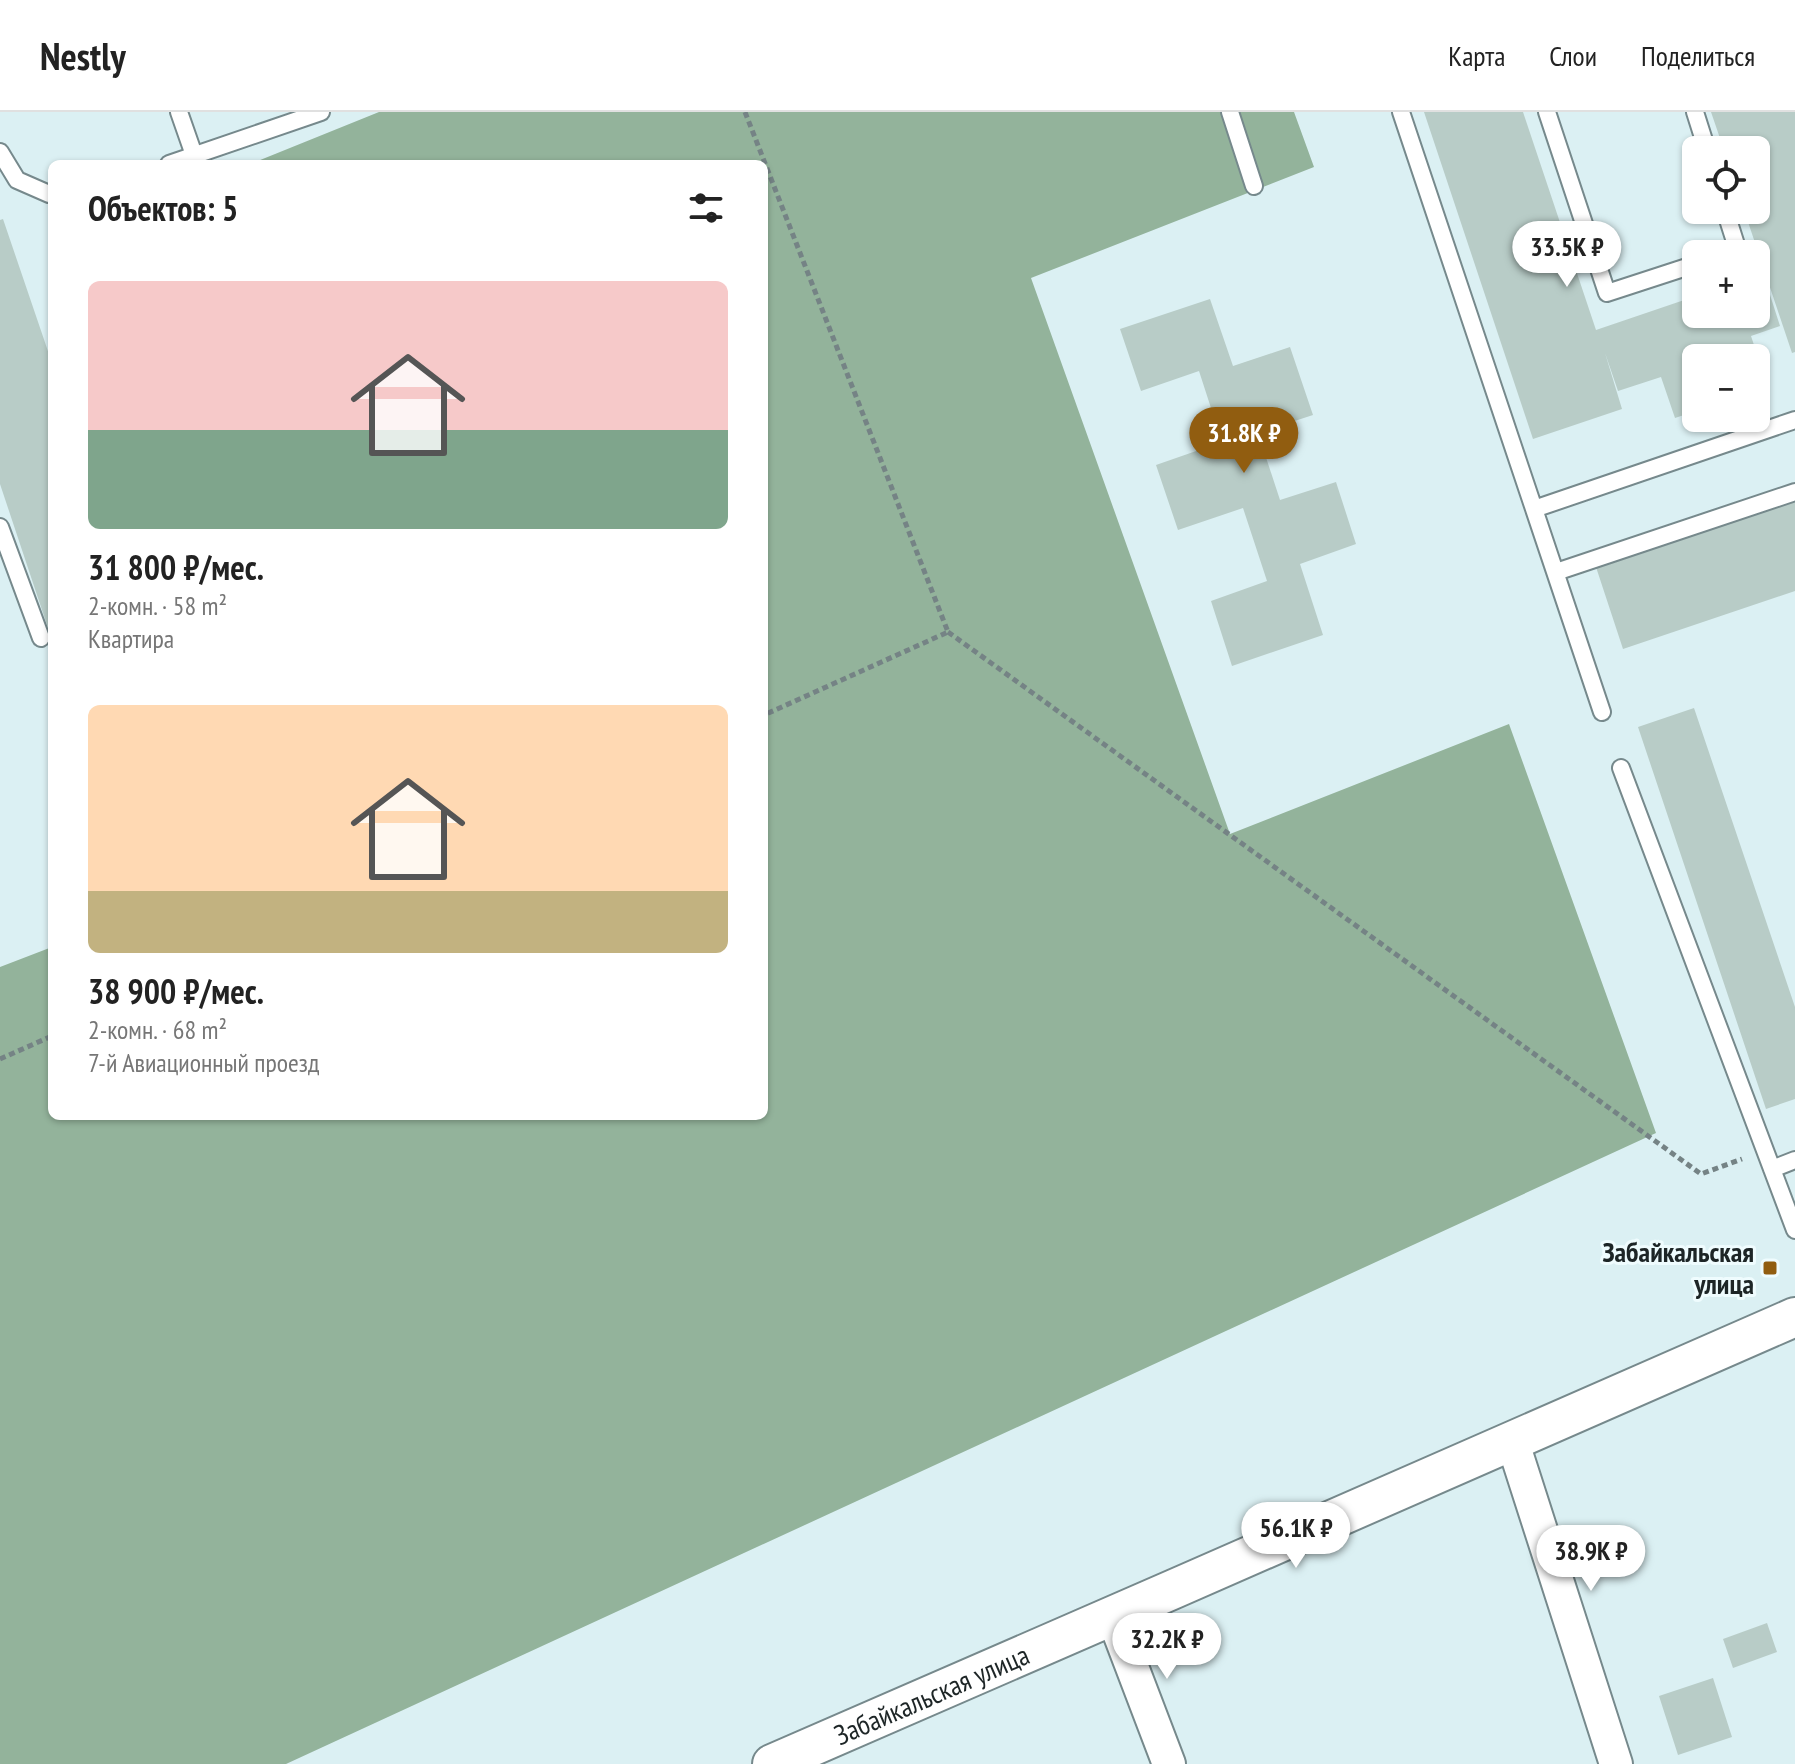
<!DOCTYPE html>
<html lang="ru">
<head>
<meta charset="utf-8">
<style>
  :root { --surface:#fff; --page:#f2f2f2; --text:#222; --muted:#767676; --line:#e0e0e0; --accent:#915d10 }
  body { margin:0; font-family:"PT Sans Narrow",sans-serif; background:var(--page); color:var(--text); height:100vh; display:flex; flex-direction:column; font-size:30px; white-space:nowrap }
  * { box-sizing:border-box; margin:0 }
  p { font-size:26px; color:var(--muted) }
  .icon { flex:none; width:44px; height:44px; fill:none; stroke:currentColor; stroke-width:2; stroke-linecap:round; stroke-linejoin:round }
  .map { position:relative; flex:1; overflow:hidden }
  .sheet { position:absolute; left:48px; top:48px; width:720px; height:960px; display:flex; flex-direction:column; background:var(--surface); border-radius:12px; box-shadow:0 2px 6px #0004 }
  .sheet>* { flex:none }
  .fabs { position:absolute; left:1682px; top:24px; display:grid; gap:16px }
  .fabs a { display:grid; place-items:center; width:88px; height:88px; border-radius:12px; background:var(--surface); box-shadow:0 2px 6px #0004; font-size:40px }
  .price { position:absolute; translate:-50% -68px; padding:0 18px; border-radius:28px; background:#fff; color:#222; font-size:26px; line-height:52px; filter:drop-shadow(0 2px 4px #0008) }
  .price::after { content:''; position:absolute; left:50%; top:48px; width:24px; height:18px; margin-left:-12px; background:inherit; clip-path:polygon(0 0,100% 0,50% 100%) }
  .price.active { background:var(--accent); color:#fff }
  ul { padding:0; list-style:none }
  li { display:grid; align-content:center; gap:16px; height:424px; padding:0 40px }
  li span { display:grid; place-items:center; height:248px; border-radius:12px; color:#555 }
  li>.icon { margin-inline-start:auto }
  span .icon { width:144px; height:144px; fill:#fffc; stroke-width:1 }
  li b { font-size:34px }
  h2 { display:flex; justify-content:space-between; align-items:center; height:96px; padding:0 40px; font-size:34px }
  header { display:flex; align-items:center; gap:48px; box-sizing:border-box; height:112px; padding:0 40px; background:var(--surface); border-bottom:2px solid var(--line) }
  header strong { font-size:38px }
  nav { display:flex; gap:44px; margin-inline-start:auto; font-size:28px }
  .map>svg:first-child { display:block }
  .forest { fill:#93b39b }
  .building { fill:#b8ccc7 }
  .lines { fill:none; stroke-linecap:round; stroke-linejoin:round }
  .service-casing { stroke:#76898c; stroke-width:20 }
  .minor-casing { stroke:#76898c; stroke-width:36 }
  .tertiary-casing { stroke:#76898c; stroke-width:42 }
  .path { stroke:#758385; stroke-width:5; stroke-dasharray:6 4; stroke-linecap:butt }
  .service { stroke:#fff; stroke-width:16 }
  .minor { stroke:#fff; stroke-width:32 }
  .tertiary { stroke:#fff; stroke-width:38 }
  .poi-dot { fill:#915d10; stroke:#effcfe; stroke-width:3 }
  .labels { text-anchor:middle; stroke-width:6; stroke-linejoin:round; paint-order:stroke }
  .poi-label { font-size:28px; font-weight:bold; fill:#1d2526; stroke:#effcfe; text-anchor:end }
  .street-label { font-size:28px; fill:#1d2526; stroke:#effcfe }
</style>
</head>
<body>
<header>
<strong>Nestly</strong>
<nav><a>Карта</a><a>Слои</a><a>Поделиться</a></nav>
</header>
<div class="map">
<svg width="1795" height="1652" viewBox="0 0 1795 1652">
  <rect width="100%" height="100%" fill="#dbf0f3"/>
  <path class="forest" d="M 379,0 L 1294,0 L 1314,55 L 1031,166 L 1230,722 L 1509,612 L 1656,1021 L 286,1652 L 0,1652 L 0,855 L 52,835 L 52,1004 L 764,1004 L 764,52 L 250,52 Z"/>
  <path class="building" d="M 1424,0 L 1523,0 L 1596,218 L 1696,184 L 1696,202 L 1756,202 L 1756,164 L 1763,161 L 1780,214 L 1751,224 L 1768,275 L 1756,279 L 1756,246 L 1696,246 L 1696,299 L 1675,306 L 1661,265 L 1618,279 L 1605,241 L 1622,297 L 1533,327 Z
    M 1711,0 L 1795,0 L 1795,240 L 1792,241 L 1744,98 L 1756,98 L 1756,38 L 1724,38 Z
    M 3,107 L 52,251 L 51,525 L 0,372 L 0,108 Z
    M 1210,187 L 1233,254 L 1290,235 L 1313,303 L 1258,321 L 1280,388 L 1336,370 L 1356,432 L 1300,452 L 1323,523 L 1232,554 L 1211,489 L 1267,469 L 1243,396 L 1178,418 L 1156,353 L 1222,330 L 1199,259 L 1141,279 L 1120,217 Z
    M 1795,380 L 1795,479 L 1623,537 L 1594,449 Z
    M 1694,596 L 1795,895 L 1795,987 L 1766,997 L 1638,615 Z
    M 1767,1511 L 1777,1540 L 1733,1556 L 1723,1527 Z
    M 1713,1566 L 1732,1625 L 1678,1643 L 1659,1584 Z"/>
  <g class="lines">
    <defs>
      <path id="service" d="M 179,0 L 194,43
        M 1230,0 L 1254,74
        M 1401,0 L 1602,600
        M 1547,0 L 1607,181 L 1696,152
        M 1695,0 L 1707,38
        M 0,40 L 17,68 L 49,82 L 52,82
        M 169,52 L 321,0
        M 1725,98 L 1738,139 L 1728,142
        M 1534,397 L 1795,308
        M 0,415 L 41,526
        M 1556,460 L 1795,380
        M 1621,656 L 1795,1118
        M 1772,1057 L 1795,1048"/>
      <path id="minor" d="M 1512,1328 L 1616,1652
        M 1113,1505 L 1169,1652"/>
      <g id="tertiary">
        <path id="s1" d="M 772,1652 C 1114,1505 1453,1353 1795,1205"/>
      </g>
    </defs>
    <use href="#service" class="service-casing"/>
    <use href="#minor" class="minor-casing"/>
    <use href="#tertiary" class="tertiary-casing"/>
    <path class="path" d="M 745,0 L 948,520 L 764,603
      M 948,520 L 1701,1062 L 1742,1047
      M 0,947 L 52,924"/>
    <use href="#service" class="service"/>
    <use href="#minor" class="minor"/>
    <use href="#tertiary" class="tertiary"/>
  </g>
  <rect class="poi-dot" x="1762" y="1148" width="16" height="16" rx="4"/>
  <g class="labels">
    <g class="poi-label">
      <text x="1754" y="1150">Забайкальская<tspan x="1754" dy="32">улица</tspan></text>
    </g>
    <g class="street-label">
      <text dy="10" stroke="none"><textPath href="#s1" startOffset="174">Забайкальская улица</textPath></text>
    </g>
  </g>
</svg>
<div class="fabs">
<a><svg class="icon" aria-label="locate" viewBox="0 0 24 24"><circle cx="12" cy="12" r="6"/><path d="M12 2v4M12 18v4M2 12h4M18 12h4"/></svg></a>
<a>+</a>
<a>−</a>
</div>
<b class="price" style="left:1567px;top:177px">33.5K ₽</b>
<b class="price active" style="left:1244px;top:363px">31.8K ₽</b>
<b class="price" style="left:1296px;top:1458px">56.1K ₽</b>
<b class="price" style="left:1591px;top:1481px">38.9K ₽</b>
<b class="price" style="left:1167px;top:1569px">32.2K ₽</b>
<section class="sheet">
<h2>Объектов: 5<svg class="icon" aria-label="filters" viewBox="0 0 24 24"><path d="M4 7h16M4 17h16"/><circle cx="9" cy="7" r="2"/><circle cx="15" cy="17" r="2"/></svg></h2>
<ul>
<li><span style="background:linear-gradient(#f6c9c9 60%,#7fa58c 0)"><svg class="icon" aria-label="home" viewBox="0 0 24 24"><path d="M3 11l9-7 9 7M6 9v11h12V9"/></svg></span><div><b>31 800 ₽/мес.</b><p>2-комн. · 58 m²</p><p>Квартира</p></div></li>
<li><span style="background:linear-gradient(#ffd9b3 75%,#c2b280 0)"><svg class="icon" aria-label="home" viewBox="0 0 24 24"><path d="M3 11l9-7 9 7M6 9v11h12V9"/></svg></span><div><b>38 900 ₽/мес.</b><p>2-комн. · 68 m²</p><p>7-й Авиационный проезд</p></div></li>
</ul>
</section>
</div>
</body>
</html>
